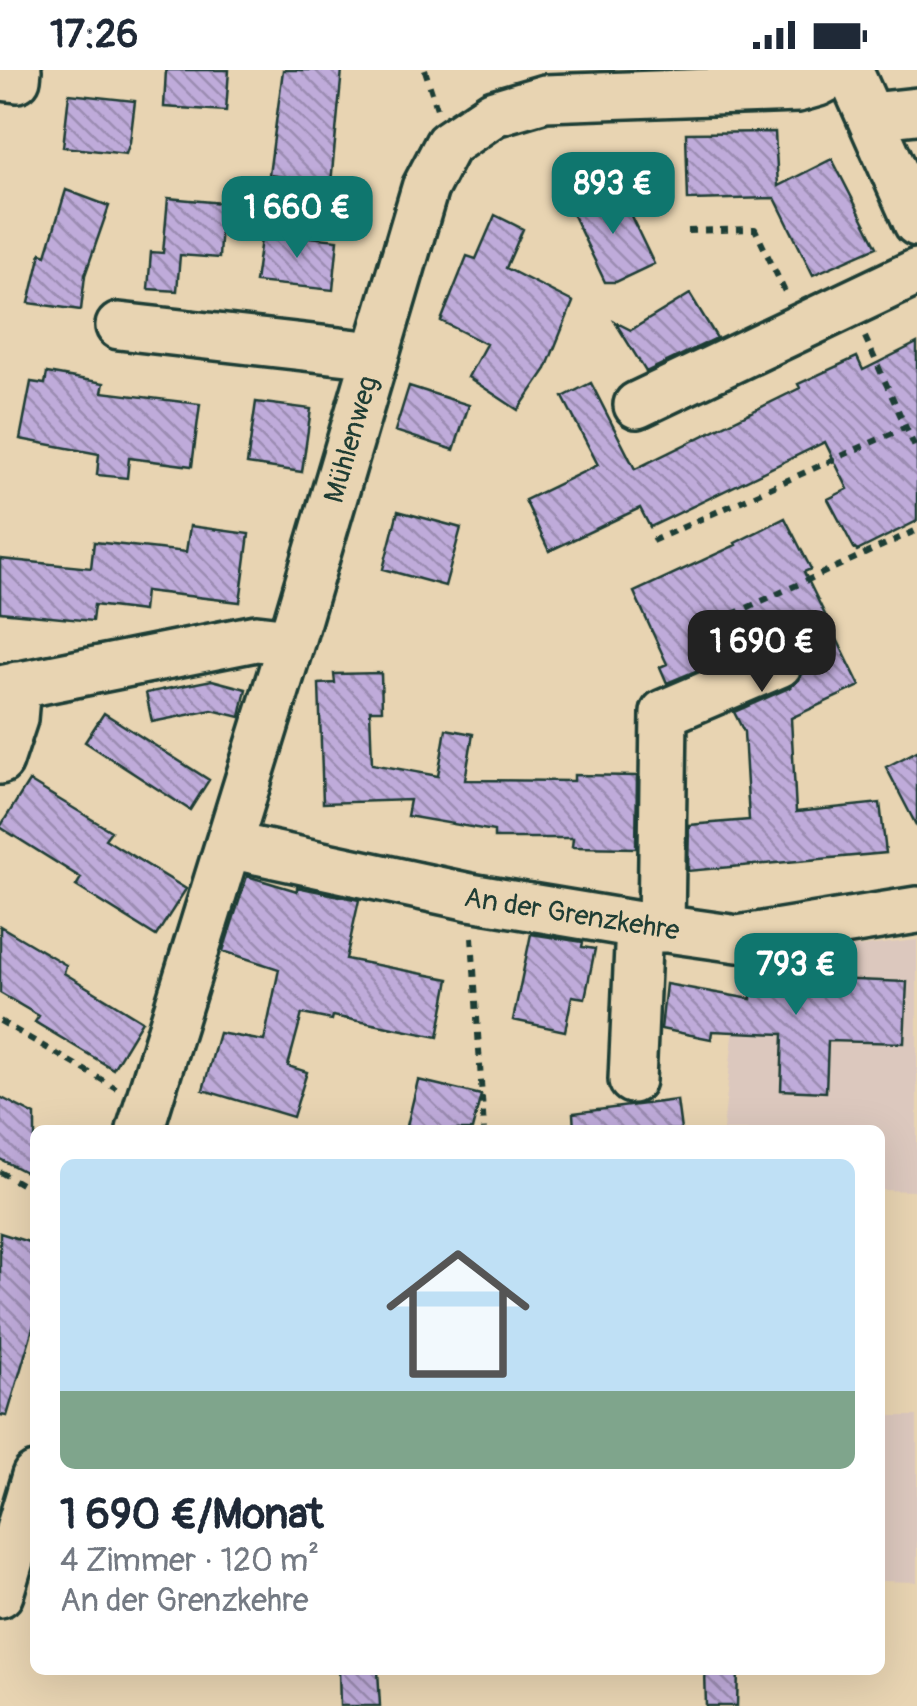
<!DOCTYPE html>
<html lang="de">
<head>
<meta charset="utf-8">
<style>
  :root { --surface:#fff; --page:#f2f2f3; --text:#1f2937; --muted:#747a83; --accent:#0f766e }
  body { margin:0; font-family:Pangolin,sans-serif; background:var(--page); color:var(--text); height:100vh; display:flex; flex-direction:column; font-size:38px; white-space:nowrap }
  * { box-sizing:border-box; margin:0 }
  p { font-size:32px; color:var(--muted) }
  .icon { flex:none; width:55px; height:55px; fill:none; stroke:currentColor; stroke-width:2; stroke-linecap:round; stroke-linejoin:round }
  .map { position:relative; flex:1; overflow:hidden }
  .sheet { position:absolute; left:30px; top:1055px; width:855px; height:550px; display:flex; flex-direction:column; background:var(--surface); border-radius:15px; box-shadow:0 10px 40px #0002 }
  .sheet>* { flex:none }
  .price { position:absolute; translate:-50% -85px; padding:0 22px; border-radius:20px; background:var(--accent); color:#fff; font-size:32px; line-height:65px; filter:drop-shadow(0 2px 5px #0008) }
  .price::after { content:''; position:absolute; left:50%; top:60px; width:30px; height:22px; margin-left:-15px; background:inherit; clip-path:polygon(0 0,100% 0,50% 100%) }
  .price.selected { background:#222; color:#fff }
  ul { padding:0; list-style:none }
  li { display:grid; align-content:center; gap:20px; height:530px; padding:0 30px }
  li span { display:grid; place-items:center; height:310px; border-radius:15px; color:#555 }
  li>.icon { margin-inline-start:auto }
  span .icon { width:180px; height:180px; fill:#fffc; stroke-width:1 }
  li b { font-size:42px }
  .status { display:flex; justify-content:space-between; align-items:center; height:70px; padding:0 50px; background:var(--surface); direction:ltr }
  .status svg { height:28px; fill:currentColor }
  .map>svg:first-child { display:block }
  .built { fill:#dcc8be }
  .building { fill:url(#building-back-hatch); stroke:#1f3d34; stroke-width:2.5 }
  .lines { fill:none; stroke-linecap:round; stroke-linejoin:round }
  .minor-casing { stroke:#1f3d34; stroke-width:52 }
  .path { stroke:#1f3d34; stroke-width:6; stroke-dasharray:8 8; stroke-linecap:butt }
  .minor { stroke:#e8d4b2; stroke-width:45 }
  .labels { text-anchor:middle; stroke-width:8; stroke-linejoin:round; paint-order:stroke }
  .street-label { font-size:28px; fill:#1f3d34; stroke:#e8d4b2 }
</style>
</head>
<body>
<div class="status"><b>17:26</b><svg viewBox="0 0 49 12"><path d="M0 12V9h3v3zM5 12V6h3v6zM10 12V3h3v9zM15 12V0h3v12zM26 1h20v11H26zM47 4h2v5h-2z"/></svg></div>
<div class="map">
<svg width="917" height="1636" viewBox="0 0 917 1636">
  <defs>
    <pattern id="building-back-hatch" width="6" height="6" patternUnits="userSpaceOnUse" patternTransform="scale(2.5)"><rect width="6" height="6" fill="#bfabda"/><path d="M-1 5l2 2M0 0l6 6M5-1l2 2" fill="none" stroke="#9b8cb2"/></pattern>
  </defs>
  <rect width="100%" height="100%" fill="#e8d4b2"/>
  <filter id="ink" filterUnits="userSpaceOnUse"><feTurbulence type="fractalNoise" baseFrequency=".01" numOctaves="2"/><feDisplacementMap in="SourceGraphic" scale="20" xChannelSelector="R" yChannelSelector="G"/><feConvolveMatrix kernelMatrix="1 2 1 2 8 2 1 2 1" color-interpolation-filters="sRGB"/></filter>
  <g filter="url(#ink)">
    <path class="built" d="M 917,870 L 917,1121 L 880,1120 L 880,1060 L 723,1060 L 741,890 Z
      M 880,1346 L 917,1346 L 917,1512 L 880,1511 Z"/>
    <path class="building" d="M 166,0 L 229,0 L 226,41 L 164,37 Z
      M 283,0 L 342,0 L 331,113 L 269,105 Z
      M 69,24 L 135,31 L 130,72 L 126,84 L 63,77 Z
      M 775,62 L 778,116 L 832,89 L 877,177 L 813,205 L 775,128 L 688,130 L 686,63 Z
      M 618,119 L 654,194 L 616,212 L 605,212 L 571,141 Z
      M 66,120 L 109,136 L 85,205 L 81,240 L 29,233 L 41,183 L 46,185 Z
      M 168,128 L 222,133 L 219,188 L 180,185 L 177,221 L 148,219 L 151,182 L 163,183 Z
      M 495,145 L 523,159 L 506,198 L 573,232 L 546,299 L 518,340 L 468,307 L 486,274 L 441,251 L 467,186 L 476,189 Z
      M 262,162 L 338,170 L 333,220 L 255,212 Z
      M 690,224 L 717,268 L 646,302 L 615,252 L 631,260 Z
      M 917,273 L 917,451 L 857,481 L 854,478 L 828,429 L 848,419 L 825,372 L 650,457 L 640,438 L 549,481 L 525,430 L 598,395 L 563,327 L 591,313 L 635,399 L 800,318 L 798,314 L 857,287 L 863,300 Z
      M 47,303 L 104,313 L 102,322 L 200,334 L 192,396 L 129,388 L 127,408 L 97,405 L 99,384 L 20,369 L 31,312 L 45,314 Z
      M 409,316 L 469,335 L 454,380 L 395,361 Z
      M 256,332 L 311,339 L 302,402 L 247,394 Z
      M 398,441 L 461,458 L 445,516 L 383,499 Z
      M 785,448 L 811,499 L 804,502 L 860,616 L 791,648 L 796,742 L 880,733 L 886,783 L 688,801 L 689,755 L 749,750 L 744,662 L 734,642 L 789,618 L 799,610 L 805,598 L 803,585 L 794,573 L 783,568 L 770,570 L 667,613 L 660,597 L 667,594 L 634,522 L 736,475 L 735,473 Z
      M 190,456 L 249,464 L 240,532 L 145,521 L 143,541 L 94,535 L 92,551 L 0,542 L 0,489 L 91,498 L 94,472 L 186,482 Z
      M 381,603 L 382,640 L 370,640 L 372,694 L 438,706 L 446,659 L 473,664 L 465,710 L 574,711 L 574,705 L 637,706 L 636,778 L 572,777 L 573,768 L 494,768 L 494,761 L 407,746 L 410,730 L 323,733 L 319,614 L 335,613 L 334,604 Z
      M 212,610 L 246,619 L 240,647 L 212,640 L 152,652 L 146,623 Z
      M 104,643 L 209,710 L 190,740 L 85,672 Z
      M 917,681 L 917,757 L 886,697 Z
      M 29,711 L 111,761 L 105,769 L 186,819 L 156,866 L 76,816 L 81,808 L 0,757 Z
      M 247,806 L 297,821 L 297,817 L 359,830 L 346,889 L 449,909 L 438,967 L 333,946 L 332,950 L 302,944 L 288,996 L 307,1002 L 293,1047 L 203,1020 L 219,963 L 264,971 L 279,899 L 223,881 Z
      M 0,856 L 66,895 L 64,903 L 142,951 L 113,999 L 35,952 L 39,946 L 0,923 Z
      M 531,864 L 583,872 L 582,877 L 595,879 L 585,928 L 572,926 L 565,961 L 513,950 Z
      M 752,906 L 907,912 L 904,973 L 828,971 L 826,1022 L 781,1020 L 783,964 L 712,961 L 711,969 L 661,959 L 666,914 L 751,929 Z
      M 418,1010 L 481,1025 L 472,1060 L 406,1060 Z
      M 0,1027 L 35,1045 L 35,1107 L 0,1089 Z
      M 677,1030 L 681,1060 L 574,1060 L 573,1043 Z
      M 0,1163 L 35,1174 L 35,1251 L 7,1346 L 0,1345 Z
      M 339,1600 L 378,1600 L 380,1636 L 340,1636 Z
      M 705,1600 L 738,1600 L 737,1636 L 706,1636 Z"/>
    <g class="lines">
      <defs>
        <path id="minor" d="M 849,0 L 917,153
          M 0,7 L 17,9 L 18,0
          M 871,46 L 917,41
          M 119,256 L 375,285
          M 637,335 L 917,202
          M 0,619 L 256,568 L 291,572
          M 0,691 L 14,649 L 17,615
          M 229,775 L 470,827 L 639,855 L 738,869 L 917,840
          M 661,859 L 664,643 L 779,594
          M 632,1010 L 639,855
          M 140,1060 L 291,572 L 425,118 L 448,74 L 494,43 L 545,28 L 797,19 L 818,13 L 843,0
          M 0,1524 L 35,1406"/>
      </defs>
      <use href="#minor" class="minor-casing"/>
      <path class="path" d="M 425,0 L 437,39
        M 688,161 L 755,159 L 786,224
        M 865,267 L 917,382
        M 652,471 L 906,357
        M 718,551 L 917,460
        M 472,867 L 484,1060
        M 0,951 L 116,1018
        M 0,1102 L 35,1122"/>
      <use href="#minor" class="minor"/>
    </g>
  </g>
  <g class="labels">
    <g class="street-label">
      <text transform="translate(350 369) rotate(-74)" y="10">Mühlenweg</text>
      <text transform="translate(572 843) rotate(9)" y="10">An der Grenzkehre</text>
    </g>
  </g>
</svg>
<b class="price" style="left:613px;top:167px">893 €</b>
<b class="price" style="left:297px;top:191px">1 660 €</b>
<b class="price selected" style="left:762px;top:625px">1 690 €</b>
<b class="price" style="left:796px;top:948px">793 €</b>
<section class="sheet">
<ul>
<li><span style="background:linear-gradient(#bfe0f5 75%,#7fa58c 0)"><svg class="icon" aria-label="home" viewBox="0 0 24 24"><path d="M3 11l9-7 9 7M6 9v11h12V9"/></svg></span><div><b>1 690 €/Monat</b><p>4 Zimmer · 120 m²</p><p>An der Grenzkehre</p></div></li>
</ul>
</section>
</div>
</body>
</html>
